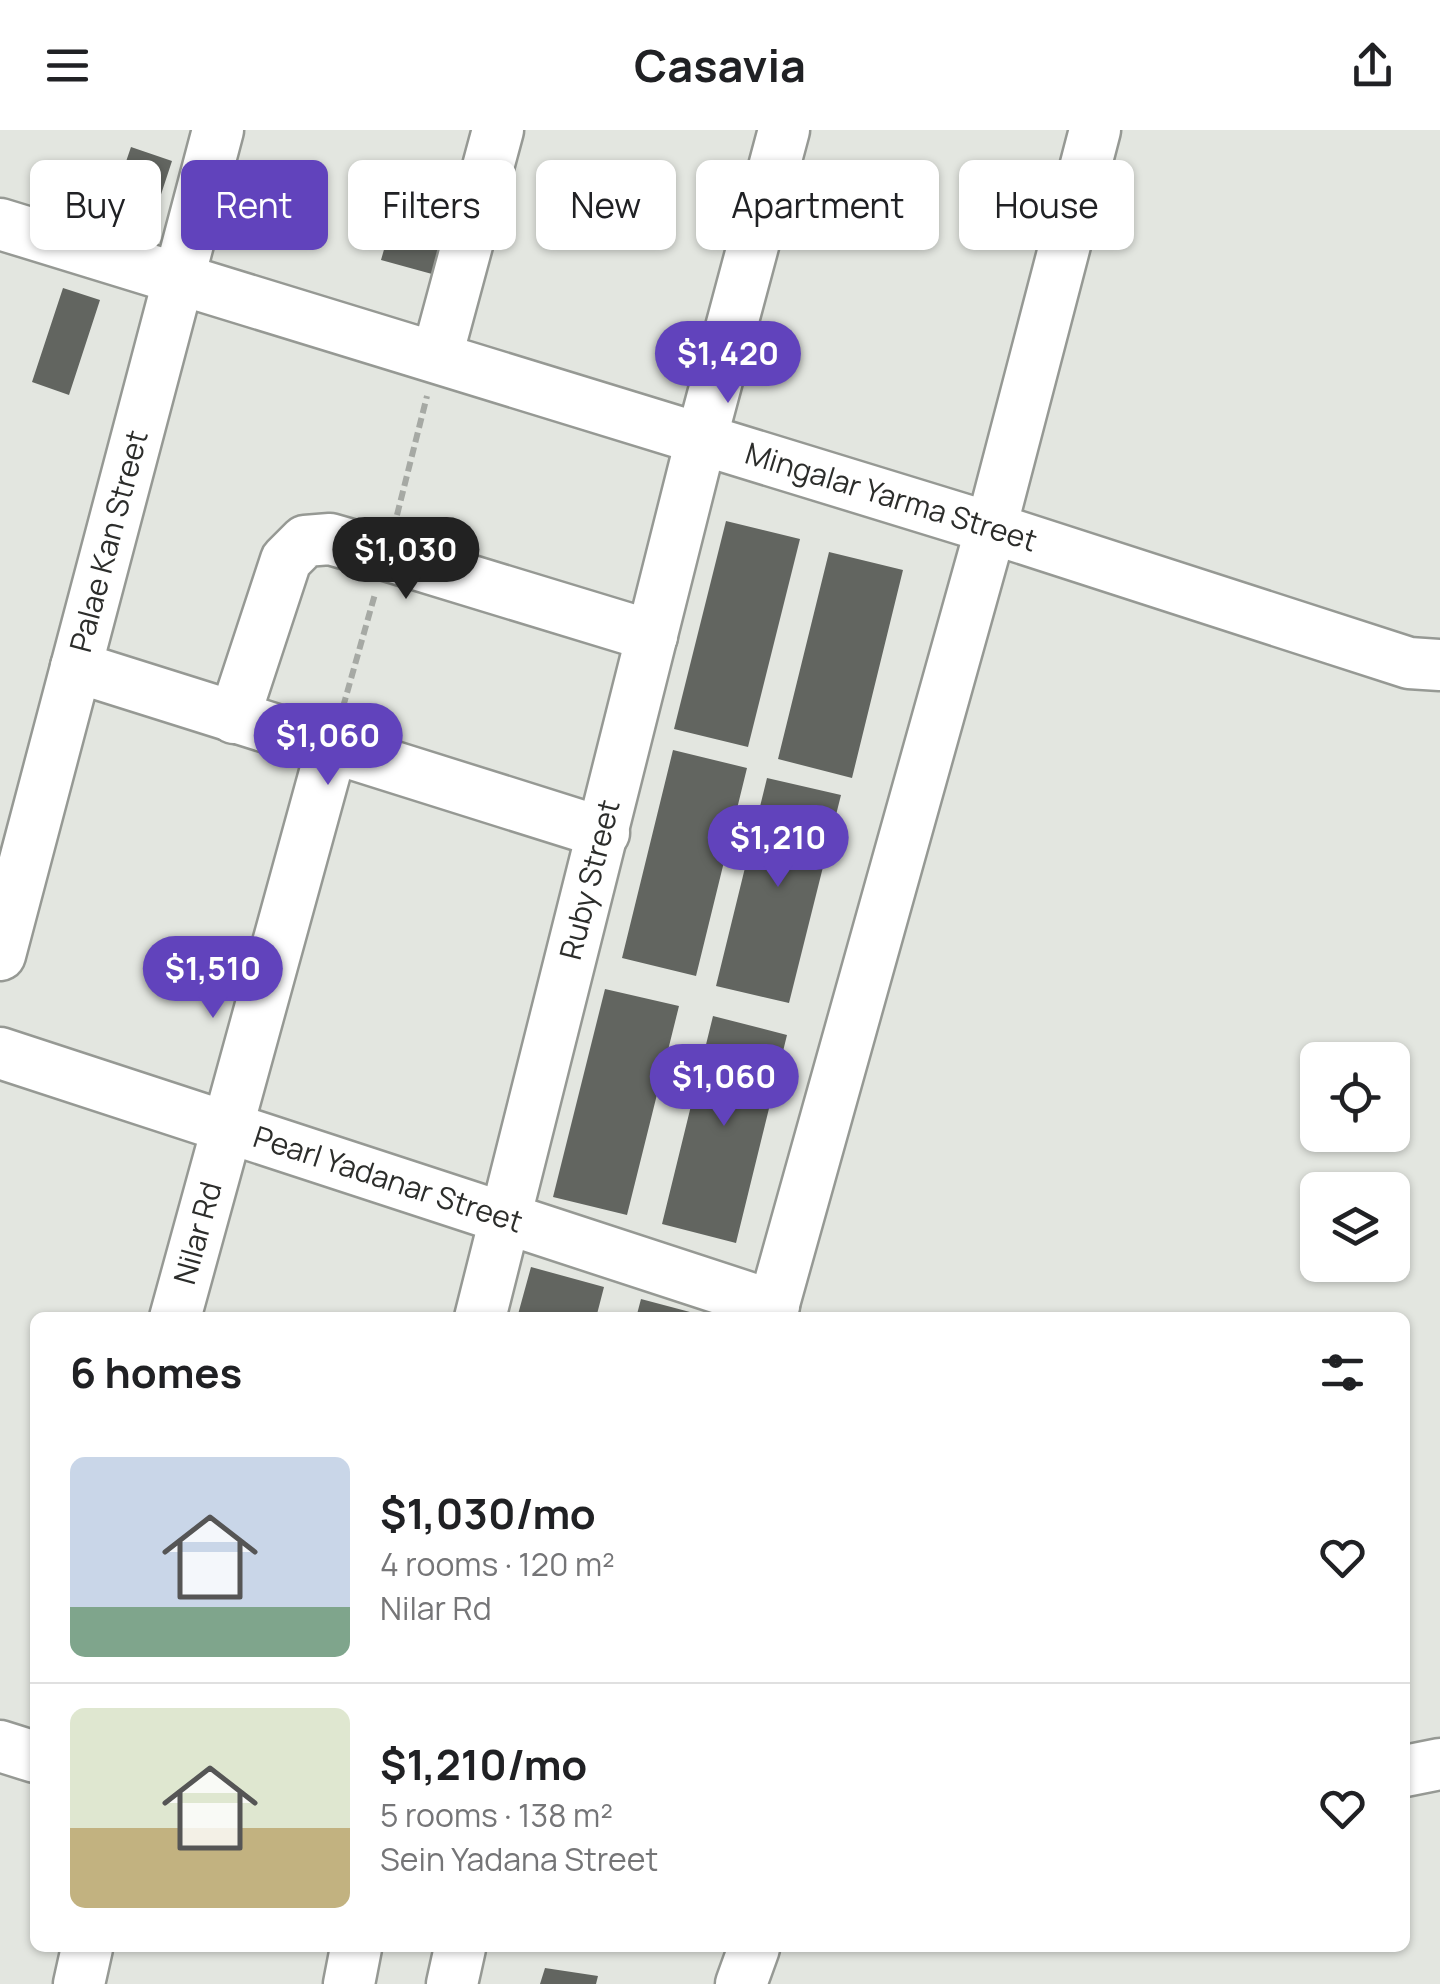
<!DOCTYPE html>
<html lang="en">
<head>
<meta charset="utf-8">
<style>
  :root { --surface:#fff; --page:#f2f2f2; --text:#202124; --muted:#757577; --line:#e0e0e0; --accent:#6143bc }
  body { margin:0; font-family:Manrope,sans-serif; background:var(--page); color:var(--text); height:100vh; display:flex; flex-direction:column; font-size:38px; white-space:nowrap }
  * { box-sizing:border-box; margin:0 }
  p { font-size:32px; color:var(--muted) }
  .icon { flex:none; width:55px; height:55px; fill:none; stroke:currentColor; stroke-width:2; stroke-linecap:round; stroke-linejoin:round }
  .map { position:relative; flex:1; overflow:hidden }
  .drawer { position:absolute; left:30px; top:1182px; width:1380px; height:640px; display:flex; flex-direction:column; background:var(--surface); border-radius:15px; box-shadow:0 2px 8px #0004 }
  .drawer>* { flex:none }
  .hud { position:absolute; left:30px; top:30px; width:1380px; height:90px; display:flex; gap:20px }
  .fabs { position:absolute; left:1300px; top:912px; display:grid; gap:20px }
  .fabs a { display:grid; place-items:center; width:110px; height:110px; border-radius:15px; background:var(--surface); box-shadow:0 2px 8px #0004; font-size:50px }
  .price { position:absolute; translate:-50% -85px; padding:0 22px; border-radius:35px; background:var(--accent); color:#fff; font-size:32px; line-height:65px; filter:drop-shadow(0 2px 5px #0008) }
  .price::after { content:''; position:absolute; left:50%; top:60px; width:30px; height:22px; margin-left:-15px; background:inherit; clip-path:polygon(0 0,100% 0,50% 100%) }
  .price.active { background:#222; color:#fff }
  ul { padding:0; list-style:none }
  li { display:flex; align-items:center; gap:30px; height:250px; padding:0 40px }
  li+li { border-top:2px solid var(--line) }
  li span { display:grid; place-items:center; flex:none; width:280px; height:200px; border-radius:15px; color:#555 }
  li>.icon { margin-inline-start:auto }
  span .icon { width:120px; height:120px; fill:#fffc; stroke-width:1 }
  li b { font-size:42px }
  h2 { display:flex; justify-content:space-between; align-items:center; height:120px; padding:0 40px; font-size:42px }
  .tag { padding:0 35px; border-radius:15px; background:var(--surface); box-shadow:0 2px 8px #0004; font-size:35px; line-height:90px }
  .tag.active { background:var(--accent); color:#fff }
  header { display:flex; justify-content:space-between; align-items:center; height:130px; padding:0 40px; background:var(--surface); font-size:45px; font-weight:700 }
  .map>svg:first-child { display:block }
  .building { fill:#626560 }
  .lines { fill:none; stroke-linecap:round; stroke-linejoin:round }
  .minor-casing { stroke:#969994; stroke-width:55 }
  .path { stroke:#a6a9a4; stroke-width:6; stroke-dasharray:10 5; stroke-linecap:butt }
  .minor { stroke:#fff; stroke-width:50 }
  .labels { text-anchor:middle; stroke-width:10; stroke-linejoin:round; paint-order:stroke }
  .street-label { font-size:30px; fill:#2c2d2b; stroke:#e3e6e0 }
</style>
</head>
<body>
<header><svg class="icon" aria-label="menu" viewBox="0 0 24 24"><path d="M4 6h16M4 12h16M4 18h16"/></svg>Casavia<svg class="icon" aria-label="share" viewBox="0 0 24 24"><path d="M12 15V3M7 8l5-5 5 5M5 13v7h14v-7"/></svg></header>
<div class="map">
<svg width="1440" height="1854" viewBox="0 0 1440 1854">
  <rect width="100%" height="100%" fill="#e3e6e0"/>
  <path class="building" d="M 131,17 L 172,31 L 148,104 L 106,90 Z
    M 399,67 L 449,82 L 432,144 L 381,130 Z
    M 63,158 L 100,170 L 69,265 L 32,252 Z
    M 726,391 L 800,409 L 748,617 L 674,599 Z
    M 829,422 L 903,440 L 852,648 L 778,629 Z
    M 673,620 L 747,638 L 696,846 L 622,828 Z
    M 767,648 L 841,665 L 789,873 L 716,856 Z
    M 605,859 L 679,876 L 627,1085 L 553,1067 Z
    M 713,886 L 787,905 L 736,1113 L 662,1094 Z
    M 531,1137 L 604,1157 L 596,1188 L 517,1188 Z
    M 641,1169 L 705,1186 L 705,1188 L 636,1188 Z
    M 545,1838 L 598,1846 L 596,1854 L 540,1854 Z"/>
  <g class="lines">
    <defs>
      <g id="minor">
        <path id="s1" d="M 0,94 L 991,398 L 1409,533 L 1440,535"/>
        <path d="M 437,226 L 498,0"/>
        <path d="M 76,537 L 604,703"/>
        <path d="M 234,588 L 286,430 L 305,411 L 330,409 L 386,425 L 652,506"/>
        <path id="s2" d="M 0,825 L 218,0"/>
        <path id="s3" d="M 0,923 L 774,1176"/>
        <path id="s4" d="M 175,1188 L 332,617"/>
        <path id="s5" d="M 480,1188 L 701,310 L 784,0"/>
        <path d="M 770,1188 L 991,398 L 1095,0"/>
        <path d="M 0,1616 L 35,1627"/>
        <path d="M 1405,1641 L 1440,1634"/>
        <path d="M 79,1854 L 87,1818"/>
        <path d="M 349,1854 L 356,1818"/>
        <path d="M 452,1854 L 460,1818"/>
        <path d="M 741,1854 L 754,1818"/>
      </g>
    </defs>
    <use href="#minor" class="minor-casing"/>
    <path class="path" d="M 397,385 L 427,266
      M 343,577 L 375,464"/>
    <use href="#minor" class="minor"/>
  </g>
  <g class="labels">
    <g class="street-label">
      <text dy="10" stroke="none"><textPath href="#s1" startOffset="932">Mingalar Yarma Street</textPath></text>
      <text dy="10" stroke="none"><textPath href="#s2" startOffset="428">Palae Kan Street</textPath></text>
      <text dy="10" stroke="none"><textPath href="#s5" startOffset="452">Ruby Street</textPath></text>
      <text dy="10" stroke="none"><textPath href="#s3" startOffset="408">Pearl Yadanar Street</textPath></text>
      <text dy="10" stroke="none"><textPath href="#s4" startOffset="88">Nilar Rd</textPath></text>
    </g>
  </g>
</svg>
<div class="fabs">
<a><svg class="icon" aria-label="locate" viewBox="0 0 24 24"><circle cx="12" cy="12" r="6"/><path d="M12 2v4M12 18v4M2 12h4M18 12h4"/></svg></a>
<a><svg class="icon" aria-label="layers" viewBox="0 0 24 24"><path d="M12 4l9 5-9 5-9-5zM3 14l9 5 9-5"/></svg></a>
</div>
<b class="price" style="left:728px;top:276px">$1,420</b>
<b class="price active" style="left:406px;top:472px">$1,030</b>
<b class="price" style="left:328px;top:658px">$1,060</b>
<b class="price" style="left:778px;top:760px">$1,210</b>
<b class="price" style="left:213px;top:891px">$1,510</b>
<b class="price" style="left:724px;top:999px">$1,060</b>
<div class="hud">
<a class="tag">Buy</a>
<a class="tag active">Rent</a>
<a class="tag">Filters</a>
<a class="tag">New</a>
<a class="tag">Apartment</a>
<a class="tag">House</a>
</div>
<section class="drawer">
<h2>6 homes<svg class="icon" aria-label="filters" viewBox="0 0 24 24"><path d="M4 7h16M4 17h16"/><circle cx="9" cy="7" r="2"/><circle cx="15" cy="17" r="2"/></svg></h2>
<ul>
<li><span style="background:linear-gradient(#c9d6e8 75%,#7fa58c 0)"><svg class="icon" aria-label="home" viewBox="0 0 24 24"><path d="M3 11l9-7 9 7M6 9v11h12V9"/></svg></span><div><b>$1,030/mo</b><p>4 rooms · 120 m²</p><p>Nilar Rd</p></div><svg class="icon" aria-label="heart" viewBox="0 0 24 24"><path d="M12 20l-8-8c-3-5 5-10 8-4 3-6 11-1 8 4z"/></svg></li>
<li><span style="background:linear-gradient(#dfe7d0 60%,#c2b280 0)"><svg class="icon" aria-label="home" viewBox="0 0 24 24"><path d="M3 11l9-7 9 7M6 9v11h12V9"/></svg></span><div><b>$1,210/mo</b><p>5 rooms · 138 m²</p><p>Sein Yadana Street</p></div><svg class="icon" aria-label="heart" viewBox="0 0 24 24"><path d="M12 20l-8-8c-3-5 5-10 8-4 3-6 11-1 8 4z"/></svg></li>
</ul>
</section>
</div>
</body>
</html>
